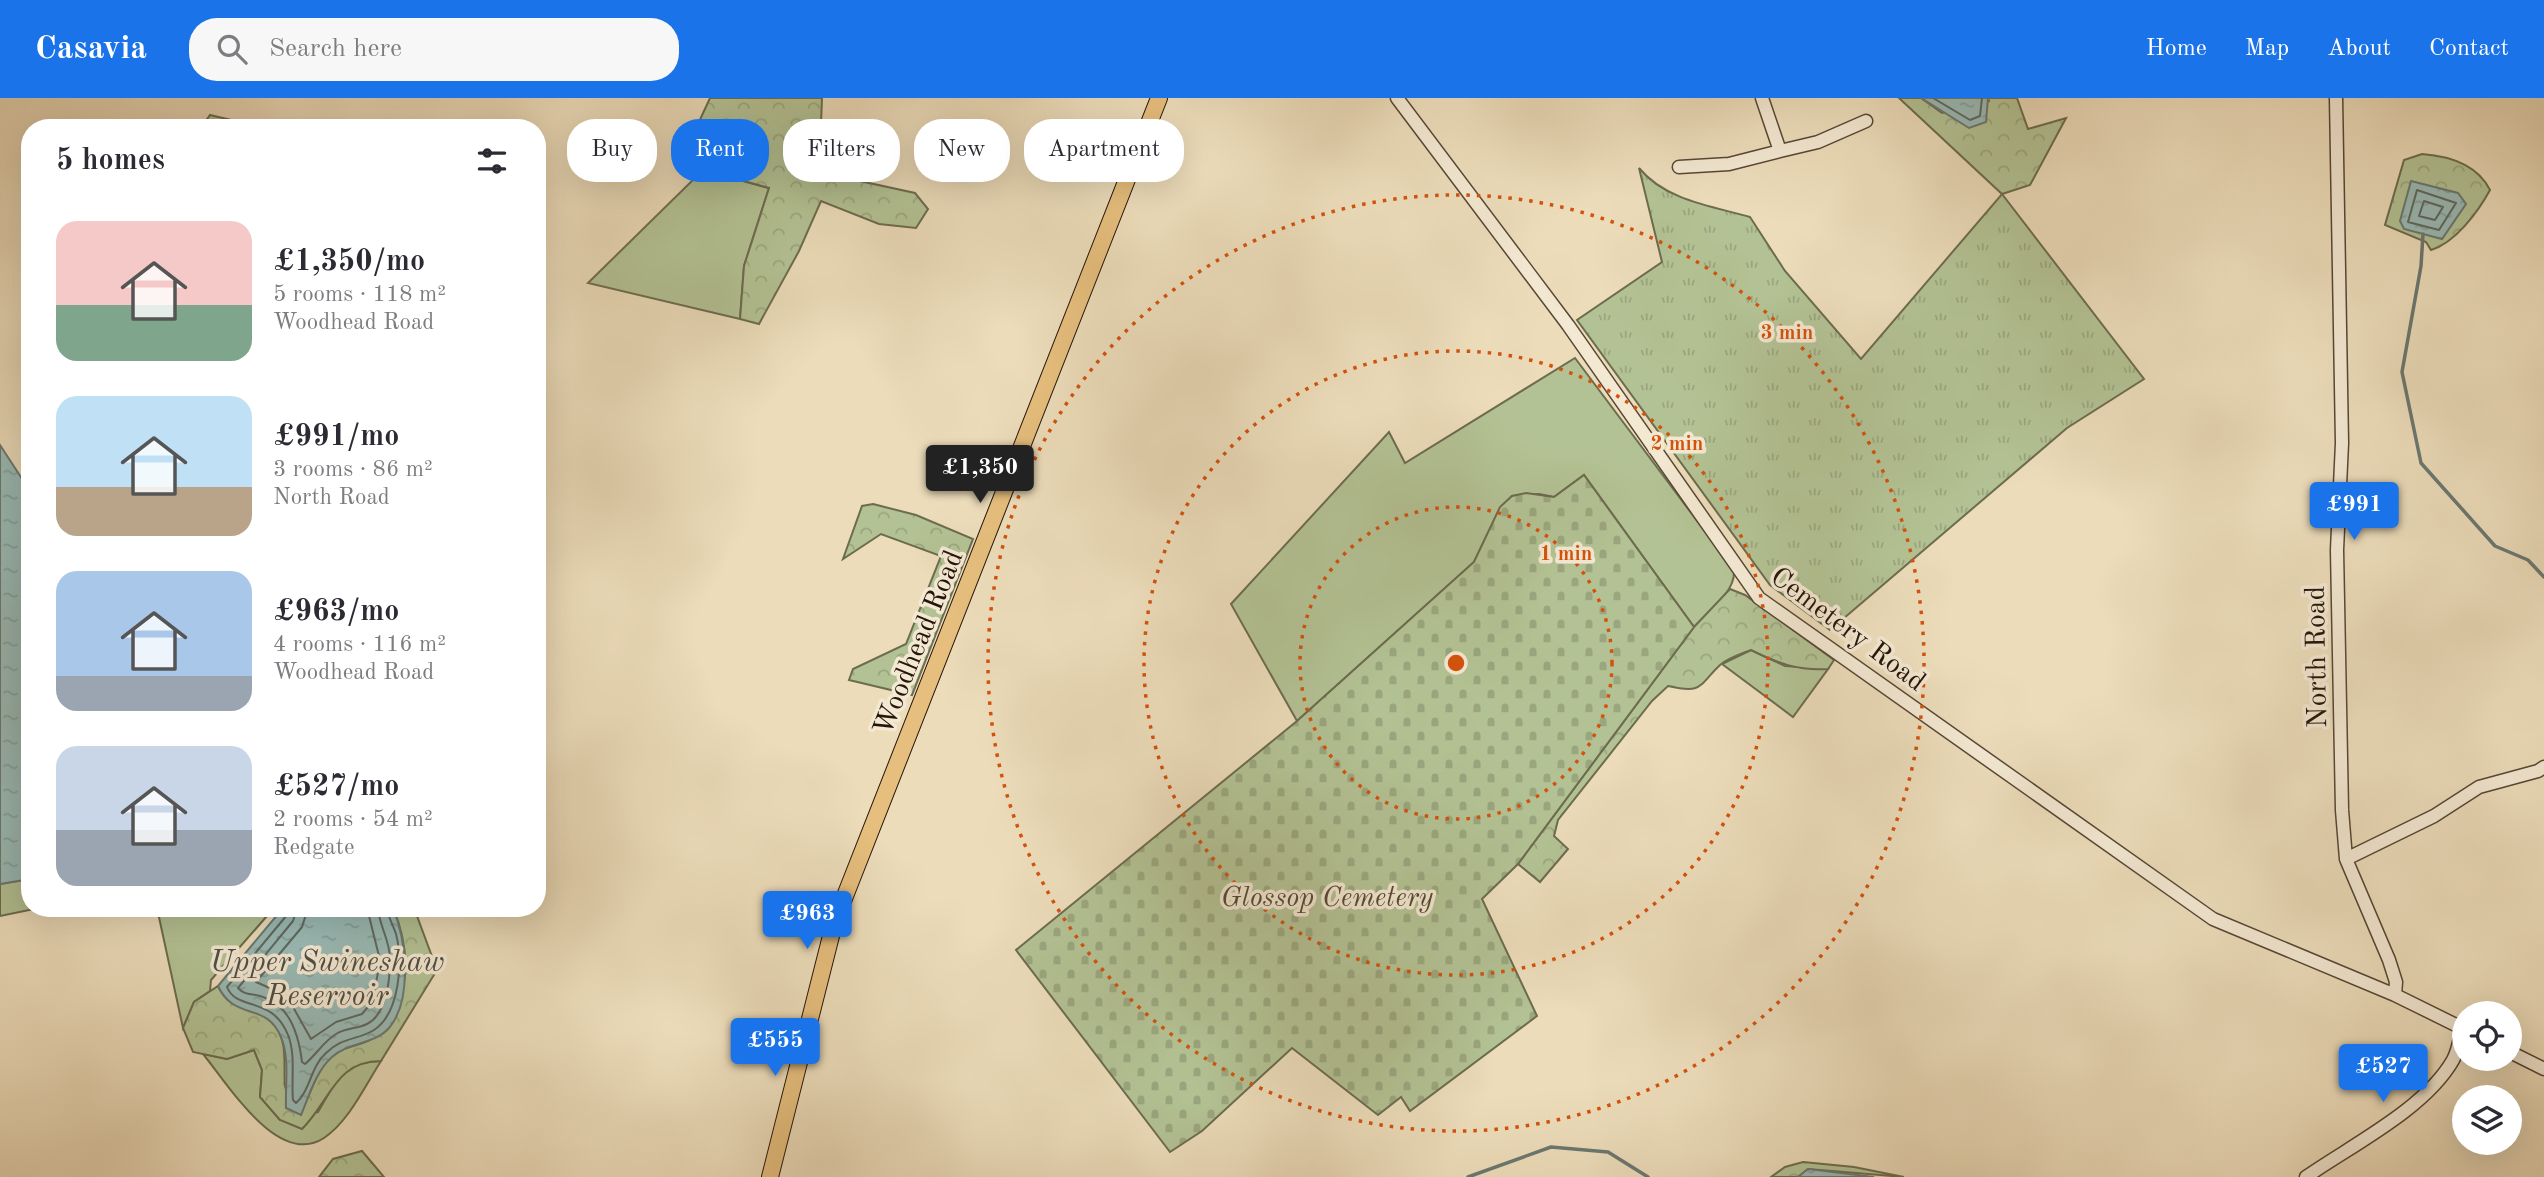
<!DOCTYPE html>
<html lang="en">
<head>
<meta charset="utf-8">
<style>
  :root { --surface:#fff; --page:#f7f7f7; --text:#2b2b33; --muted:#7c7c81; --accent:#1a73e8 }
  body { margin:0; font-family:"Old Standard TT",serif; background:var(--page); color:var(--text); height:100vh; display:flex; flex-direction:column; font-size:26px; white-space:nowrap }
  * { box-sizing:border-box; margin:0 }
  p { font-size:23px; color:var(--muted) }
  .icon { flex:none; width:38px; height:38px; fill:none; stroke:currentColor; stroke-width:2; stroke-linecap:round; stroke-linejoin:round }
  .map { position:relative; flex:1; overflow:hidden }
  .drawer { position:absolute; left:21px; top:21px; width:525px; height:798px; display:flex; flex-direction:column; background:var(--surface); border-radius:28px; box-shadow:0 7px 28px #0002 }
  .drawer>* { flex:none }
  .top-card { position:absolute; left:567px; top:21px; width:665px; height:63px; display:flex; gap:14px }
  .controls { position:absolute; left:2452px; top:903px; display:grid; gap:14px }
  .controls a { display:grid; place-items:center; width:70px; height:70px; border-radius:50%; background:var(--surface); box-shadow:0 7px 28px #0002; font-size:35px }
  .price { position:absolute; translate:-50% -60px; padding:0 16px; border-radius:7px; background:var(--accent); color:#fff; font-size:23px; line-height:46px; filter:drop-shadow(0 2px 4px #0008) }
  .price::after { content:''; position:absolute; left:50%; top:42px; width:21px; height:16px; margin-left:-10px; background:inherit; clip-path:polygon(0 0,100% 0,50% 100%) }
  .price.current { background:#222; color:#fff }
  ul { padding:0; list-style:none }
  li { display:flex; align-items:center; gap:21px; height:175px; padding:0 35px }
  li span { display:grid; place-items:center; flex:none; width:196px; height:140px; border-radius:21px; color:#555 }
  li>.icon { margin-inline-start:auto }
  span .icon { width:84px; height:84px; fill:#fffc; stroke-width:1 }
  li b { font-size:30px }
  h2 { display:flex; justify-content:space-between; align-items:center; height:84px; padding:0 35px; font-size:30px }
  .tag { padding:0 24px; border-radius:28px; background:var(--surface); box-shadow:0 7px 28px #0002; font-size:24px; line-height:63px }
  .tag.current { background:var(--accent); color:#fff }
  header { display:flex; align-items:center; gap:42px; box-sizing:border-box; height:98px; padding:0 35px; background:var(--accent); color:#fff }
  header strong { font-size:33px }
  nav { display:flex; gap:38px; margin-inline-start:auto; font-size:24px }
  .search { width:490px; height:63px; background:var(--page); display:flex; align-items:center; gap:18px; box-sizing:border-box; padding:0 24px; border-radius:28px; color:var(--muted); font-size:26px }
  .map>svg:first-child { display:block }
  .grass { fill:#b3c294; stroke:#6c6c4f; stroke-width:2 }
  .forest { fill:url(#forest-crowns); stroke:#6c6c4f; stroke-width:2 }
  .cemetery { fill:url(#cemetery-stones); stroke:#6c6c4f; stroke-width:2 }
  .park { fill:url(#park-tufts); stroke:#6c6c4f; stroke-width:2 }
  .water { fill:url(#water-ripples); stroke:#6b7871; stroke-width:2 }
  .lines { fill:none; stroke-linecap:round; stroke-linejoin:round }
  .shore { stroke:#5f6860; stroke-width:2 }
  .stream { stroke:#6b7871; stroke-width:3.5 }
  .minor-casing { stroke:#574736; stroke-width:15 }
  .major-casing { stroke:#25150a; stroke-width:18 }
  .minor { stroke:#f3e8d2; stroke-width:12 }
  .major { stroke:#e6be7d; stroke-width:16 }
  .ring { fill:none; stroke:#d4520c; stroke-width:3.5; stroke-dasharray:3.5 7 }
  .labels { text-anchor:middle; stroke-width:7; stroke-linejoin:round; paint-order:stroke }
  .street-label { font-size:28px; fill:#25150a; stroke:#f3e8d2 }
  .park-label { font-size:28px; font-style:italic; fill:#504933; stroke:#f3e8d2 }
  .water-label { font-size:30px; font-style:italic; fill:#4e4f46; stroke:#f3e8d2 }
  .centre { fill:#d4520c; stroke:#f3e8d2; stroke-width:3.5 }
  .ring-label { font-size:21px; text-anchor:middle; font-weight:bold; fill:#d4520c; stroke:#f3e8d2; stroke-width:7; stroke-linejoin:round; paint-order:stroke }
</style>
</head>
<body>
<header>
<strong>Casavia</strong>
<div class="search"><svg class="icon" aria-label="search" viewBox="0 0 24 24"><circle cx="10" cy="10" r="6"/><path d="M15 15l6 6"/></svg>Search here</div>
<nav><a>Home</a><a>Map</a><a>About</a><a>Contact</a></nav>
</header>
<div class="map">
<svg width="2544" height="1079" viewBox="0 0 2544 1079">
  <defs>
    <pattern id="forest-crowns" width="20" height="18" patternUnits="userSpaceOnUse" patternTransform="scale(1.75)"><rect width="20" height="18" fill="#b3c294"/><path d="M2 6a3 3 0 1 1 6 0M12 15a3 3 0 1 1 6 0" fill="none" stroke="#9aa67e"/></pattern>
    <pattern id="cemetery-stones" width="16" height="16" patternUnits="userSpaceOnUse" patternTransform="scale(1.75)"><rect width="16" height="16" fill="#b3c294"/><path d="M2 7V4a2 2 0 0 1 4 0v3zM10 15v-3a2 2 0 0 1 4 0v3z" fill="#9aa67e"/></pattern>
    <pattern id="park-tufts" width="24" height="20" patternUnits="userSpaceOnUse" patternTransform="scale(1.75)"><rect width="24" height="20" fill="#b3c294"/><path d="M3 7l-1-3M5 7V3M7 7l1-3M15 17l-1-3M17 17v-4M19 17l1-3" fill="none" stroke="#9aa67e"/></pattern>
    <pattern id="water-ripples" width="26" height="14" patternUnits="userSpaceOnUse" patternTransform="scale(1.75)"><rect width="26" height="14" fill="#99bab5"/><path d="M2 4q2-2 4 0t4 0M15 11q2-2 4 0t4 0" fill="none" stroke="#849f9a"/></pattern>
  </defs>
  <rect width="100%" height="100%" fill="#ecdcba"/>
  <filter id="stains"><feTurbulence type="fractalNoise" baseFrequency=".00286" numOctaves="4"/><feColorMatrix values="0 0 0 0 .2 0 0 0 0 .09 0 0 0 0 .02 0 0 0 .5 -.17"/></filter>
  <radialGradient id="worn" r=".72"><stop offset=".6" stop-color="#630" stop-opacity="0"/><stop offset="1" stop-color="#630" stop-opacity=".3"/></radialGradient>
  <path class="grass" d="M 703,72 L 769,90 L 744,168 L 740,221 L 588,185 Z
    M 1575,260 L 1734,472 C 1736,494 1708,514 1694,529 L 1584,377 L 1554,399 L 1539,396 L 1512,398 L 1500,410 L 1474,464 L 1297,623 L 1231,506 L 1389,334 L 1405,365 Z
    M 1751,552 L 1785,568 L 1828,571 L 1793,619 L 1722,566 Z
    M 30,781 L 30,810 L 39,810 L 0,818 L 0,786 Z
    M 157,810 L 274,810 L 211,882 L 210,893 L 194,904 L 183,930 Z
    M 254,952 L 262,972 L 260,999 L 280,1022 L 318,1014 C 336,984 342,963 381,963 C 365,988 349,1023 324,1040 C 278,1070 228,986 203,956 L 227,961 Z"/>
  <path class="forest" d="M 710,0 L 822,0 L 820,52 L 860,83 L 915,95 L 928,111 L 916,130 L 879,126 L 821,103 L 799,153 L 759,226 L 740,221 L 744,168 L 769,90 L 703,72 L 691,41 Z
    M 1899,0 L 1921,0 L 1942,15 L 1989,3 L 1988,0 L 2017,0 L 2028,31 L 2066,20 L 2030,87 L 2002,96 Z
    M 210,17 L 266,30 L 201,30 Z
    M 2422,56 C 2449,58 2477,66 2490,92 C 2478,114 2455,145 2431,152 L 2426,144 L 2385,127 L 2404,62 Z
    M 873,406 L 916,417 L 973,441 L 912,597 L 849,582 L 853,571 L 906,546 L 941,458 L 881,436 L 843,461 L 862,408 Z
    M 1730,491 L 1745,497 L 1834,562 L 1828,571 C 1798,573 1777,565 1751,552 C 1741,556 1728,560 1720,567 C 1698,588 1703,596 1668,588 L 1652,603 L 1558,722 L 1554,738 L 1568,751 L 1540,784 L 1518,766 L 1694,529 Z
    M 393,810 L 414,810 L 437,872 L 381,963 C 335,963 331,1002 302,1031 L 280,1022 L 260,999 L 262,972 L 254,952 L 227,961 L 193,954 L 183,930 L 194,904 L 218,888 C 233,919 253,904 273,925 C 289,943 283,967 285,988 C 286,997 296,1008 301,1016 C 309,998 316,973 331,959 C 345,946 363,949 374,939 C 413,908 411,852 393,810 Z
    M 362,1053 L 384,1079 L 319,1079 L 333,1061 Z
    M 1803,1064 L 1854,1069 L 1904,1079 L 1808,1071 L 1798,1079 L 1771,1079 L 1785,1069 Z"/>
  <path class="cemetery" d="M 1584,377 L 1694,529 L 1518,766 L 1482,801 L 1537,918 L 1410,1013 L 1401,999 L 1378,1017 L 1292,950 L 1202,1033 L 1170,1054 L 1016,852 L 1297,623 L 1474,464 L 1500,409 L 1512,398 L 1526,395 L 1554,399 Z"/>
  <path class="park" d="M 1639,70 C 1665,102 1711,108 1750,119 L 1785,173 L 1861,261 L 2002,96 L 2144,281 L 2067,330 L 1830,532 L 1770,487 L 1577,222 L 1662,164 Z"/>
  <path class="water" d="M 1921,0 L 1988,0 L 1986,24 L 1969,30 Z
    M 2411,83 L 2458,95 L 2466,106 L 2442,141 L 2404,131 L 2400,123 Z
    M 0,347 L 30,393 L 30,781 L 0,786 Z
    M 283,810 L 393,810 C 406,841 413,902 389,930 C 374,947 348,944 332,959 C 316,973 309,998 301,1017 L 286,1010 C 285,987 290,961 281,939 C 266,903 235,924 218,888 Z
    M 1808,1071 L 1874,1079 L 1798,1079 Z"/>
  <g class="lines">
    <path class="shore" d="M 1933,0 L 1970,22 L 1980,18 L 1982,0
      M 2417,92 L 2456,105 L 2439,132 L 2408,124 Z
      M 2424,103 L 2443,109 L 2435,122 L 2419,118 Z
      M 288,810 L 287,817 L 227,889 C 237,914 272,897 288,937 C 296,957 291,981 293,1002 L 296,1005 C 310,993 311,968 326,955 C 342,939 358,942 374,932 C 400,915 403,863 396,836 C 393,827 388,819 387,810
      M 297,810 L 293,823 L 238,890 C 245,898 253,895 263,899 C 290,907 299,939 302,964 L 305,966 C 316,957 323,944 336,936 C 345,930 357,931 367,926 C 386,917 390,882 390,863 C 391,844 379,828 378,810
      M 308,810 L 302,829 L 256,884 L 272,891 L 293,909 L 311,941 L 336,924 L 362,916 L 373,903 L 380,862 L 367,810"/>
    <path class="stream" d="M 2423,136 L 2421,168 L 2402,274 L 2421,365 L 2495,448 L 2528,462 L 2544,479
      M 1468,1079 L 1551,1049 L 1608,1054 L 1648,1079"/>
    <defs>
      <path id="minor" d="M 1397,0 L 1568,227 L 1759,500 L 2213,821 L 2395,897 L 2464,931
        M 1762,0 L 1780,53 L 1818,44 L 1866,23
        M 2336,0 L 2342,345 L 2337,452 L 2342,712 L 2346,761 L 2389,862 L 2396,884 L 2395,897
        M 1679,69 L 1729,66 L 1780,53
        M 2346,761 L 2434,718 L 2479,689 L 2538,673 L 2544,669
        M 2510,954 L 2544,971
        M 2306,1079 C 2352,1047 2425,1011 2453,962 C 2458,953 2460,940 2462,931"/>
      <path id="major" d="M 770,1079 L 834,826 L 1159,0"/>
    </defs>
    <use href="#minor" class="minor-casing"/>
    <use href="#major" class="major-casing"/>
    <use href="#minor" class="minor"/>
    <use href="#major" class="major"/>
  </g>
  <g class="ring">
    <circle cx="1456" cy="565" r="156"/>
    <circle cx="1456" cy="565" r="312"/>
    <circle cx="1456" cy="565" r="468"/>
  </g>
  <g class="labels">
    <g class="street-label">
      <text transform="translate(1849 530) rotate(37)" y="10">Cemetery Road</text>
      <text transform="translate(917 544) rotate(-68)" y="10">Woodhead Road</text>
      <text transform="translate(2315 559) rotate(-91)" y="10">North Road</text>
    </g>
    <g class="park-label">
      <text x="1327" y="808">Glossop Cemetery</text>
    </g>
    <g class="water-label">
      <text x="327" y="873">Upper Swineshaw<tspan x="327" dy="34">Reservoir</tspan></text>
    </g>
  </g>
  <circle cx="1456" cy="565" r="10" class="centre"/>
  <g class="ring-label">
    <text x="1787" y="241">3 min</text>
    <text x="1677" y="352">2 min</text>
    <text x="1566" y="462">1 min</text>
  </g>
  <rect width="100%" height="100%" filter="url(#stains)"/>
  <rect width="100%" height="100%" fill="url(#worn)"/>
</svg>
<div class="controls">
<a><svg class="icon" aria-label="locate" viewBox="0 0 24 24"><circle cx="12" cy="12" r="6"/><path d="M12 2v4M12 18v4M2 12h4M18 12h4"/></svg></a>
<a><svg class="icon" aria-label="layers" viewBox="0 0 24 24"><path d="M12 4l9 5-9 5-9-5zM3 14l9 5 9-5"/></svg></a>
</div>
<b class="price current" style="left:980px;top:407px">£1,350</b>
<b class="price" style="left:2354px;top:444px">£991</b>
<b class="price" style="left:807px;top:853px">£963</b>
<b class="price" style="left:775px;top:980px">£555</b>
<b class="price" style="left:2383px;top:1006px">£527</b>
<div class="top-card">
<a class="tag">Buy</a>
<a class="tag current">Rent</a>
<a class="tag">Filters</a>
<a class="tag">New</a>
<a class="tag">Apartment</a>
</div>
<section class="drawer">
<h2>5 homes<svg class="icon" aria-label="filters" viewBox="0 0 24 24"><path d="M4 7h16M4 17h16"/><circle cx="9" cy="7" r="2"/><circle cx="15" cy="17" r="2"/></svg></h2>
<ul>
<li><span style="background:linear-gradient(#f6c9c9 60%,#7fa58c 0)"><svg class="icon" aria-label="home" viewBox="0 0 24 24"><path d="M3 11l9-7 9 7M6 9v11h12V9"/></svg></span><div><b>£1,350/mo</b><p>5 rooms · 118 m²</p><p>Woodhead Road</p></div></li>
<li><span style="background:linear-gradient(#bfe0f5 65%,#b9a48a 0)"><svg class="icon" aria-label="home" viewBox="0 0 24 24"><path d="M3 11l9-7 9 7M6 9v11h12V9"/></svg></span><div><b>£991/mo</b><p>3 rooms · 86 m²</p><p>North Road</p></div></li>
<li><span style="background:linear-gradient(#a9c7e8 75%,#9aa5b1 0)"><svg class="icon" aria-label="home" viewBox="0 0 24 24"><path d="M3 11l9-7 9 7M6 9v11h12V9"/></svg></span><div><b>£963/mo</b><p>4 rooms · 116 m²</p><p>Woodhead Road</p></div></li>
<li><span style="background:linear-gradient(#c9d6e8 60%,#9aa5b1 0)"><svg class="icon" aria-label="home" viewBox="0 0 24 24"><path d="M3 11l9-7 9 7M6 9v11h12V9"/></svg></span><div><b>£527/mo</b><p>2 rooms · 54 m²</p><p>Redgate</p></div></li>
</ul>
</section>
</div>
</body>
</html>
